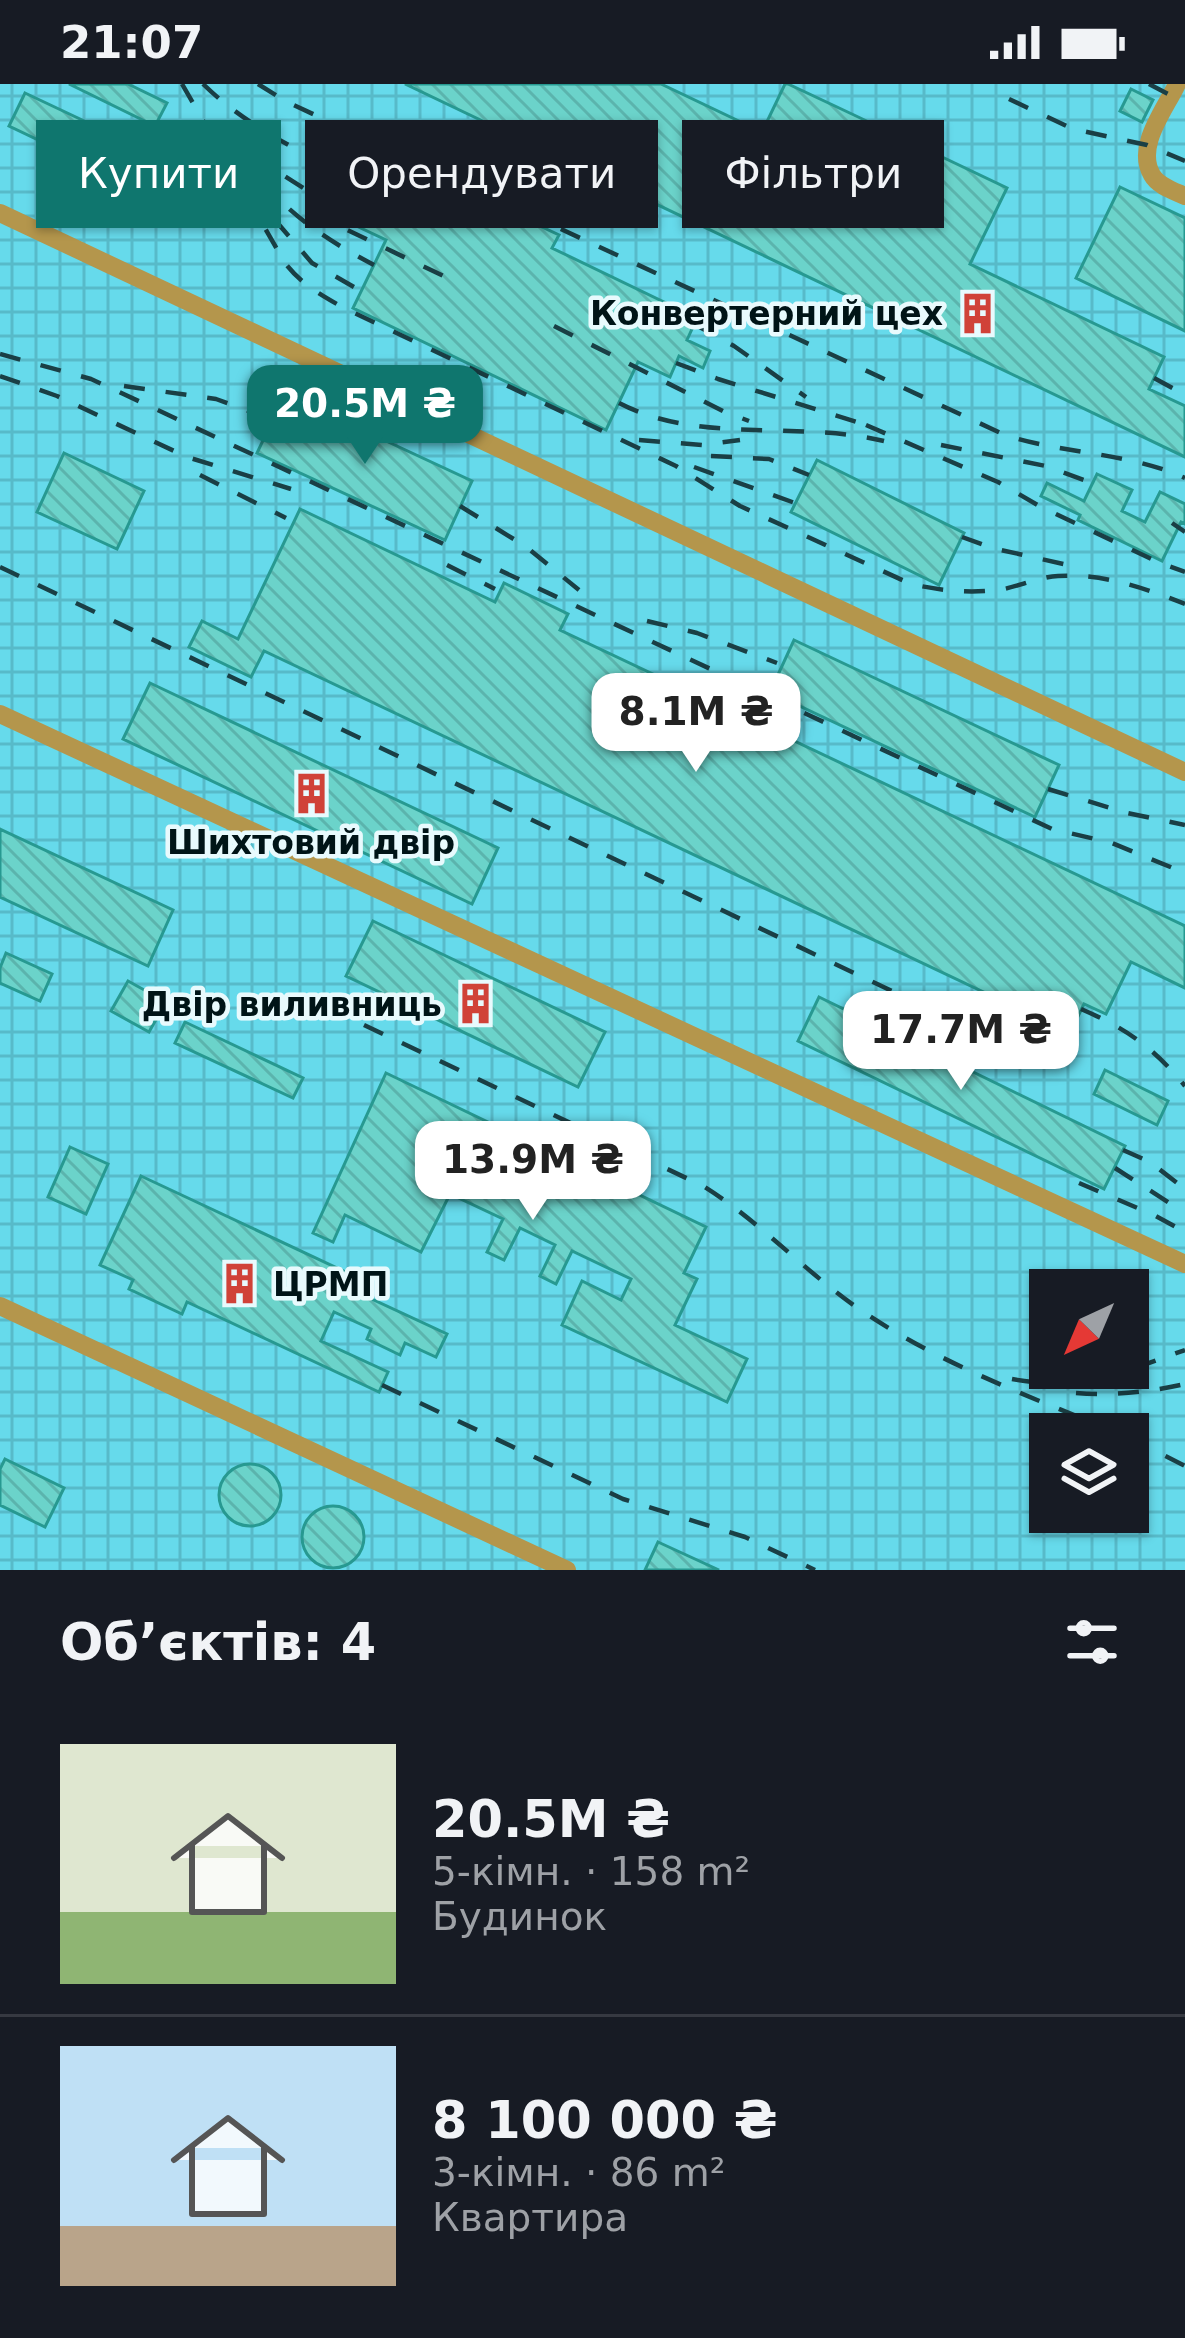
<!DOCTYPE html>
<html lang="uk">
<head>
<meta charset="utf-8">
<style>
  :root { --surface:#171b24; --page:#20242c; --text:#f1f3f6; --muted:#9ea1a6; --line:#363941; --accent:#0f766e }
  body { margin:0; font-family:"DejaVu Sans",sans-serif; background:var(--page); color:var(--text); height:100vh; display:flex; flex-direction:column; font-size:45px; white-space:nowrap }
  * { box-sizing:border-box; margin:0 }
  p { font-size:39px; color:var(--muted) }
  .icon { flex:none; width:66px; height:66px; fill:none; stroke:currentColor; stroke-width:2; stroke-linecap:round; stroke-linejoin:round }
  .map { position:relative; height:1486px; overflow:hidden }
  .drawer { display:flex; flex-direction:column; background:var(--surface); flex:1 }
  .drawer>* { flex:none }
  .hud { position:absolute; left:36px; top:36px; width:1113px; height:108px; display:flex; gap:24px }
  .needle { width:78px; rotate:224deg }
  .controls { position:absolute; left:1029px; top:1185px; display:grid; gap:24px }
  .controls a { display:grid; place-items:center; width:120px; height:120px; border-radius:0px; background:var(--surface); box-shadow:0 3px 9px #0004; font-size:60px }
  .price { position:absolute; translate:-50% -102px; padding:0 27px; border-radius:24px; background:#fff; color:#222; font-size:39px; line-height:78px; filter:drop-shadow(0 3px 6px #0008) }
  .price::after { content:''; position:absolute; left:50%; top:72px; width:36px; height:27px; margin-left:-18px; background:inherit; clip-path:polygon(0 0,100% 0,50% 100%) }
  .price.on { background:var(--accent); color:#fff }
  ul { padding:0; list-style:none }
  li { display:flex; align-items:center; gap:36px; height:300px; padding:0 60px }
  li+li { border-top:3px solid var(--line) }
  li span { display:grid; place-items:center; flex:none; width:336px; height:240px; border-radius:0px; color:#555 }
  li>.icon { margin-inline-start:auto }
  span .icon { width:144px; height:144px; fill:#fffc; stroke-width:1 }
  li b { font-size:51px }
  h2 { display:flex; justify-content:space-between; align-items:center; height:144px; padding:0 60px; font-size:51px }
  .tag { padding:0 42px; border-radius:0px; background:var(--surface); box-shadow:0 3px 9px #0004; font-size:42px; line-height:108px }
  .tag.on { background:var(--accent); color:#fff }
  .status { display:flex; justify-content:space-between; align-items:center; height:84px; padding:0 60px; background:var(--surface); direction:ltr }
  .status svg { height:33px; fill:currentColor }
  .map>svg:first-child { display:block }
  .industrial { fill:url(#industrial-grid); fill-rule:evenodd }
  .building { fill:url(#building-back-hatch); stroke:#279991; stroke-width:3 }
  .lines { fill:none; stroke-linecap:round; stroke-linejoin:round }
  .minor { stroke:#b4964c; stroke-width:18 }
  .rail { stroke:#1a3f45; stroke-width:4.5; stroke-dasharray:21 21; stroke-linecap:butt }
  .labels { text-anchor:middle; stroke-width:9; stroke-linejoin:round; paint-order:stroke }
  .poi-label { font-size:33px; font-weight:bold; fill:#001417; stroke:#e8fafd; text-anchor:end }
</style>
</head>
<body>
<div class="status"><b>21:07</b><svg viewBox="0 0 49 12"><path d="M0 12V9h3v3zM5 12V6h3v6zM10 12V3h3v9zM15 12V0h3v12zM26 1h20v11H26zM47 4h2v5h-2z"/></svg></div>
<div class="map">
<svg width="1185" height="1486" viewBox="0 0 1185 1486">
  <defs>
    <pattern id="industrial-grid" width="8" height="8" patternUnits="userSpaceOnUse" patternTransform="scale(3)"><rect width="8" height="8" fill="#66daeb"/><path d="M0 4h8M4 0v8" fill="none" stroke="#57bac9"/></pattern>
    <pattern id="building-back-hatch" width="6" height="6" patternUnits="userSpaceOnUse" patternTransform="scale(3)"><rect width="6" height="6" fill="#6bd3ca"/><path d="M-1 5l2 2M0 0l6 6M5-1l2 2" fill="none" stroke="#5bb4ad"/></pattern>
  </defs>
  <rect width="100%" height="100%" fill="#81e8f7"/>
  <path class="industrial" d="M 0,0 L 1185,0 L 1185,1486 L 0,1486 ZM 1050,1206 L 1128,1206 L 1128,1284 L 1050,1284 ZM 1050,1350 L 1128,1350 L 1128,1428 L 1050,1428 Z"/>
  <path class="building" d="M 69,0 L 128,0 L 167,19 L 155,42 Z
    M 405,0 L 661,0 L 762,48 L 785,0 L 788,0 L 854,31 L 1007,104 L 970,180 L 1164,273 L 1149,305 L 1185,322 L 1185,373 Z
    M 1131,5 L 1153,16 L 1142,38 L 1120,27 Z
    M 25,9 L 228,105 L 212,139 L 158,113 L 161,108 L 98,78 L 95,83 L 9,42 Z
    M 345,50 L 370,63 L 364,76 L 486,134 L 493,120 L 559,151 L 552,164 L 697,234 L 687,256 L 710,267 L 703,284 L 679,272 L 670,293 L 638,278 L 606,346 L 353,224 L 386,156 L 312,121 Z
    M 1120,103 L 1185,134 L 1185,247 L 1076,194 Z
    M 285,310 L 472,397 L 445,456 L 257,369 Z
    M 64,369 L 144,407 L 117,465 L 37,428 Z
    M 817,376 L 964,449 L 939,501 L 791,428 Z
    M 1097,390 L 1132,406 L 1122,427 L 1145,438 L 1160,408 L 1185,420 L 1185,440 L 1181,438 L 1162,477 L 1078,436 L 1080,431 L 1041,412 L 1047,399 L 1084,417 Z
    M 300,425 L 495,518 L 504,499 L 568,530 L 560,546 L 1185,842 L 1185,904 L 1131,878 L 1106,930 L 1084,920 L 1070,949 L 264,567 L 251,593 L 189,563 L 202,537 L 238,555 Z
    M 794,556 L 1059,681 L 1035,733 L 770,608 Z
    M 150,599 L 498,764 L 472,820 L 123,655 Z
    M 0,745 L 173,826 L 148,882 L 0,813 Z
    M 373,837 L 605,948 L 578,1003 L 346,892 Z
    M 6,869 L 52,890 L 40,917 L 0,899 L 0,884 Z
    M 128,897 L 166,918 L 149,948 L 111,927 Z
    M 819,913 L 1125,1062 L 1104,1105 L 798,957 Z
    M 185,938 L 303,994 L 293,1014 L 175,959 Z
    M 1105,986 L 1168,1017 L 1157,1041 L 1094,1010 Z
    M 386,989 L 706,1143 L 684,1189 L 697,1195 L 675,1241 L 747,1275 L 727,1318 L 562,1241 L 582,1197 L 621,1216 L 631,1195 L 572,1167 L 556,1200 L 540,1192 L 555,1161 L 520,1144 L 504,1176 L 487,1168 L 503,1135 L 450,1110 L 421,1168 L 345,1131 L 333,1158 L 313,1149 Z
    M 70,1063 L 108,1080 L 86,1130 L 48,1113 Z
    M 141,1092 L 352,1191 L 346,1203 L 447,1250 L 436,1273 L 405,1259 L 400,1271 L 367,1255 L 371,1245 L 334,1228 L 321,1257 L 388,1288 L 379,1308 L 187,1218 L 182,1230 L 129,1205 L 133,1196 L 100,1181 Z
    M 5,1375 L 64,1404 L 45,1443 L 0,1421 L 0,1385 Z
    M219 1411a31 31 0 1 1 62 0a31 31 0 1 1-62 0Z
    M302 1453a31 31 0 1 1 62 0a31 31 0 1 1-62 0Z
    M 658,1458 L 719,1486 L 645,1486 Z"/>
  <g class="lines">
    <path class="minor" d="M 1177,0 C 1165,26 1135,62 1152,91 C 1158,102 1174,107 1185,112
      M 0,129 L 1185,688
      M 0,630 L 1185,1180
      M 0,1222 L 567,1486"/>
    <path class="rail" d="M 182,0 L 285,179 C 301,200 321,211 344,224 L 676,382 L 740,422 L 911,500 C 942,507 972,510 1004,505 C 1022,501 1040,493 1058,492 C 1102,489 1145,504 1185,520
      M 203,0 C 241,37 284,59 330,83
      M 258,0 L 287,18 L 1005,351 C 1063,370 1128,368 1185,394
      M 1149,0 L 1185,19
      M 1009,15 L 1073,45 L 1147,61 L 1185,77
      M 233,63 C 277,120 311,148 374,181
      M 250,70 L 316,112
      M 310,128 L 456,198
      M 275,136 L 312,179 L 361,207
      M 694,240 L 734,262 L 806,313
      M 554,242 L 723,327 L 749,337
      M 0,270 L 91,295 L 115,306 L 1052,745 L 1112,759 L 1185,789
      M 676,279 L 718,295 L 870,342
      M 0,292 L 57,312 L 187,373 L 291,405
      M 1154,294 L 1185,311
      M 124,302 L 216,315 L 270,335
      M 619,319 C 700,361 797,336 884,357
      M 866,341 L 998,398 L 1041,423 L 1160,479 L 1185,488
      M 639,356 L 702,361 L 740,356
      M 941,361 L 1046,382 L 1092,399
      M 711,372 L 769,375 L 809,391
      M 694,383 L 795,419
      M 200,391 L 286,434
      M 460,422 L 525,462 L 579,506
      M 1172,439 L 1185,448
      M 962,453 L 992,464 L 1077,483
      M 447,481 L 495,505
      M 0,483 L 953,936
      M 647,537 L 697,549 L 777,579
      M 1048,705 L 1127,729 L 1185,741
      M 1081,925 C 1127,945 1153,963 1185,1002
      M 364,941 L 703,1102 C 761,1138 806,1189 862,1227 C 942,1281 1033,1314 1121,1350
      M 1123,1066 L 1150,1078 L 1185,1105
      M 1115,1084 L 1185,1129
      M 1079,1099 L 1154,1131 L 1185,1148
      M 1012,1295 C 1081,1308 1122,1288 1185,1266
      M 382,1301 L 623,1415 L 745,1453 L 815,1486
      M 1076,1309 C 1113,1312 1149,1308 1185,1300
      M 1128,1353 L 1185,1382"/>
  </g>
  <defs>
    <symbol id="building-bare" viewBox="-9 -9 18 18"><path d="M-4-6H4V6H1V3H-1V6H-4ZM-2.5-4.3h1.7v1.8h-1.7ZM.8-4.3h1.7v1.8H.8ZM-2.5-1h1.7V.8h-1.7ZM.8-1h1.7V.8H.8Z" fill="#d04238" stroke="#e8fafd" stroke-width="2.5" paint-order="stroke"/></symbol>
  </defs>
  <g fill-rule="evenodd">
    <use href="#building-bare" x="948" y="200" width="59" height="59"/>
    <use href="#building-bare" x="282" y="680" width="59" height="59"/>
    <use href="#building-bare" x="446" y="890" width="59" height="59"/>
    <use href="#building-bare" x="210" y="1170" width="59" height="59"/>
  </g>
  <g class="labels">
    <g class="poi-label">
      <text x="943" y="241">Конвертерний цех</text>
      <text x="311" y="770" text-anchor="middle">Шихтовий двір</text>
      <text x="442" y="932">Двір виливниць</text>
      <text x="273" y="1212" text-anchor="start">ЦРМП</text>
    </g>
  </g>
</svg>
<div class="controls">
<a><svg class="needle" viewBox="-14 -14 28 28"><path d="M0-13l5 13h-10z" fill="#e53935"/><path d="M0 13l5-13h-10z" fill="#9ea1a6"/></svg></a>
<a><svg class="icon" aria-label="layers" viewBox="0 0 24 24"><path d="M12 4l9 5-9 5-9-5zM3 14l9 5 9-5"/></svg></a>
</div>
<b class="price on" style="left:365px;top:383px">20.5M ₴</b>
<b class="price" style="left:696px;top:691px">8.1M ₴</b>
<b class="price" style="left:961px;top:1009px">17.7M ₴</b>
<b class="price" style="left:533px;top:1139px">13.9M ₴</b>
<div class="hud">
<a class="tag on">Купити</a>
<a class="tag">Орендувати</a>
<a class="tag">Фільтри</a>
</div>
</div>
<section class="drawer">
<h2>Об’єктів: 4<svg class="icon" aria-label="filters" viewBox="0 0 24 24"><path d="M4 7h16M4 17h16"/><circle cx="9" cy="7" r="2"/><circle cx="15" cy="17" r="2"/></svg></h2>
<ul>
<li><span style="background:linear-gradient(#dfe7d0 70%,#8fb573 0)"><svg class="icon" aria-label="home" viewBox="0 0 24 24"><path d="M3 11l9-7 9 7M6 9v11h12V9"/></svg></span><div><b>20.5M ₴</b><p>5-кімн. · 158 m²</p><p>Будинок</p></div></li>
<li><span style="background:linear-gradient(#bfe0f5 75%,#b9a48a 0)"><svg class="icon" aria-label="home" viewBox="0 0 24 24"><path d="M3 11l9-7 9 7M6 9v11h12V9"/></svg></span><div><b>8 100 000 ₴</b><p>3-кімн. · 86 m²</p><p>Квартира</p></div></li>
</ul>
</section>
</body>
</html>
